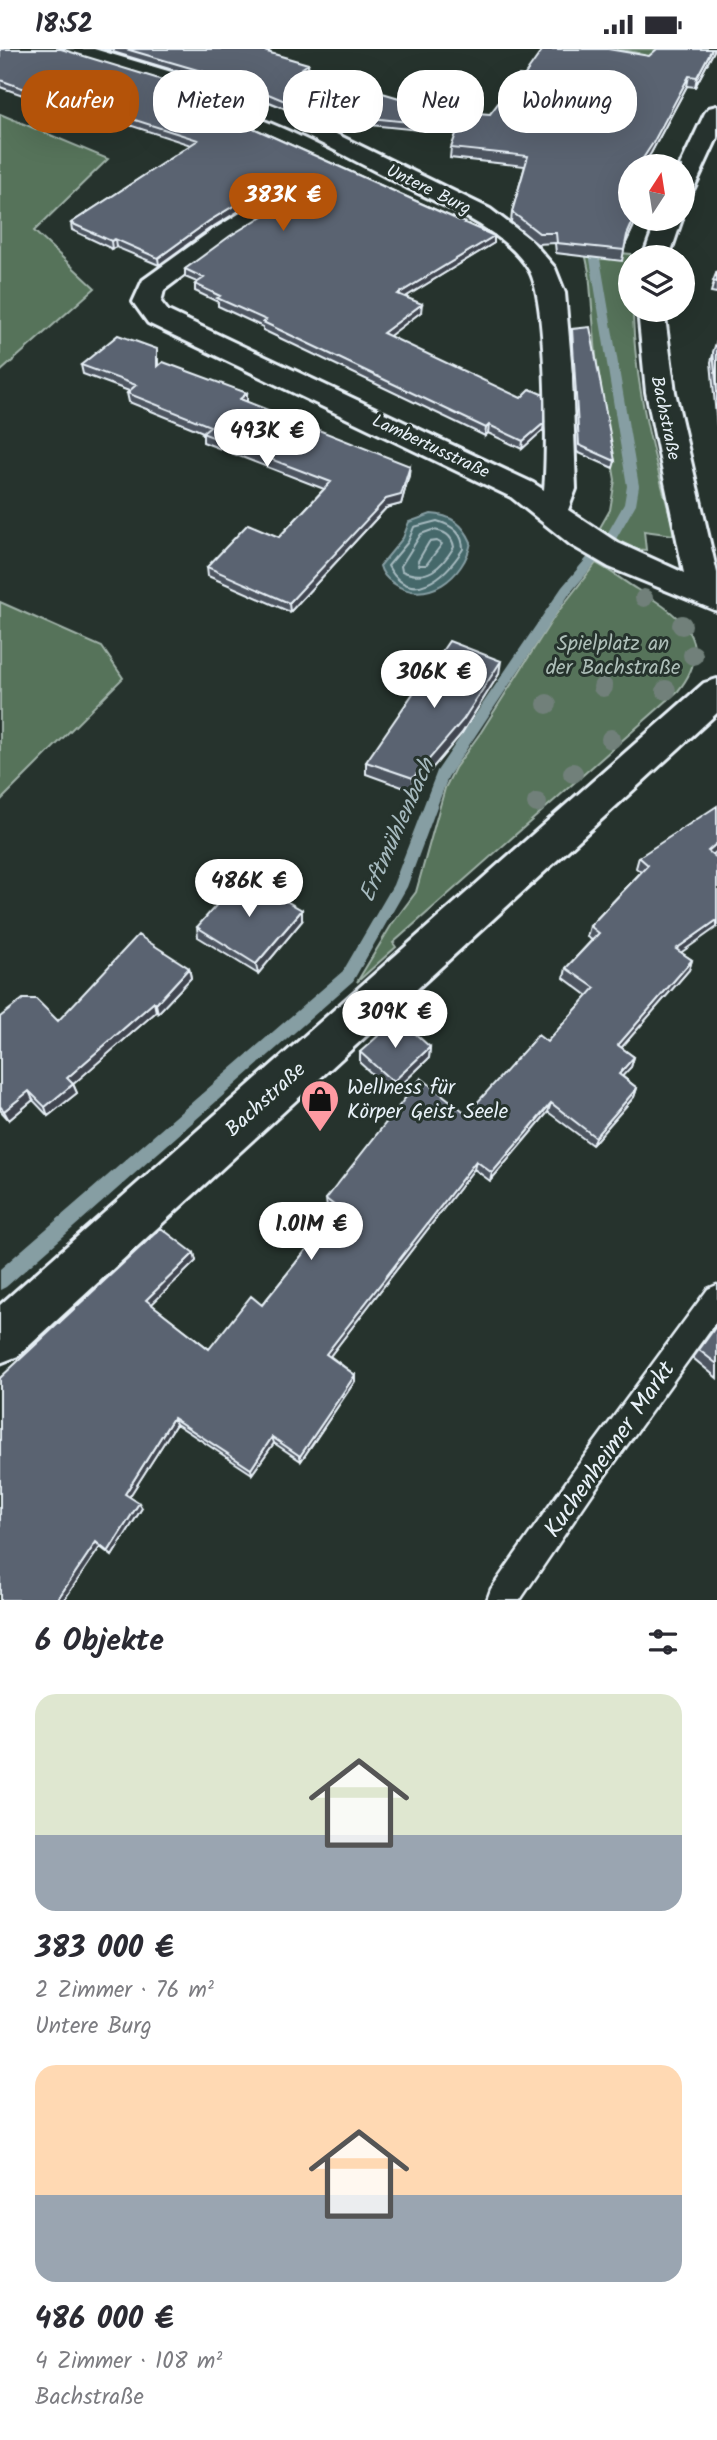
<!DOCTYPE html>
<html lang="de">
<head>
<meta charset="utf-8">
<style>
  :root { --surface:#fff; --page:#f7f7f7; --text:#2b2b33; --muted:#7c7c81; --accent:#b45309 }
  body { margin:0; font-family:Kalam,sans-serif; background:var(--page); color:var(--text); height:100vh; display:flex; flex-direction:column; font-size:26px; white-space:nowrap }
  * { box-sizing:border-box; margin:0 }
  p { font-size:23px; color:var(--muted) }
  .icon { flex:none; width:38px; height:38px; fill:none; stroke:currentColor; stroke-width:2; stroke-linecap:round; stroke-linejoin:round }
  .map { position:relative; height:1551px; overflow:hidden }
  .details { display:flex; flex-direction:column; background:var(--surface); flex:1 }
  .details>* { flex:none }
  .banner { position:absolute; left:21px; top:21px; width:676px; height:63px; display:flex; gap:14px }
  .needle { width:46px; rotate:12deg }
  .fabs { position:absolute; left:618px; top:105px; display:grid; gap:14px }
  .fabs a { display:grid; place-items:center; width:77px; height:77px; border-radius:50%; background:var(--surface); box-shadow:0 7px 28px #0002; font-size:35px }
  .price { position:absolute; translate:-50% -60px; padding:0 16px; border-radius:24px; background:#fff; color:#222; font-size:23px; line-height:46px; filter:drop-shadow(0 2px 4px #0008) }
  .price::after { content:''; position:absolute; left:50%; top:42px; width:21px; height:16px; margin-left:-10px; background:inherit; clip-path:polygon(0 0,100% 0,50% 100%) }
  .price.selected { background:var(--accent); color:#fff }
  ul { padding:0; list-style:none }
  li { display:grid; align-content:center; gap:14px; height:371px; padding:0 35px }
  li span { display:grid; place-items:center; height:217px; border-radius:21px; color:#555 }
  li>.icon { margin-inline-start:auto }
  span .icon { width:126px; height:126px; fill:#fffc; stroke-width:1 }
  li b { font-size:30px }
  h2 { display:flex; justify-content:space-between; align-items:center; height:84px; padding:0 35px; font-size:30px }
  .chip { padding:0 24px; border-radius:28px; background:var(--surface); box-shadow:0 7px 28px #0002; font-size:24px; line-height:63px }
  .chip.selected { background:var(--accent); color:#fff }
  .status { display:flex; justify-content:space-between; align-items:center; height:49px; padding:0 35px; background:var(--surface); direction:ltr }
  .status svg { height:19px; fill:currentColor }
  .map>svg:first-child { display:block }
  .green { fill:#57735a; stroke:#a0b2a9; stroke-width:2 }
  .water { fill:#44676a; stroke:#869ea3; stroke-width:2 }
  .lines { fill:none; stroke-linecap:round; stroke-linejoin:round }
  .shore { stroke:#a6babf; stroke-width:2 }
  .stream { fill:#869ea3; fill-rule:evenodd }
  .service-casing { stroke:#e8f1f8; stroke-width:5 }
  .minor-casing { stroke:#e8f1f8; stroke-width:6 }
  .service { fill:#26332d; fill-rule:evenodd }
  .minor { fill:#26332d; fill-rule:evenodd }
  .tree { fill:#71807a }
  .wall { fill:#4d5561; stroke:#e8f1f8; stroke-width:2 }
  .shaded-wall { fill:#3f454f; stroke:#e8f1f8; stroke-width:2 }
  .building { fill:#5a6371; stroke:#e8f1f8; stroke-width:2 }
  .labels { text-anchor:middle; stroke-width:6; stroke-linejoin:round; paint-order:stroke }
  .far-street-label { font-size:18px; fill:#e8f1f8; stroke:#26332d }
  .park-label { font-size:21px; fill:#aebfb9; stroke:#26332d }
  .poi-label { font-size:21px; fill:#e8f1f8; stroke:#26332d; text-anchor:start }
  .street-label { font-size:21px; fill:#e8f1f8; stroke:#26332d }
  .water-label { font-size:23px; font-style:italic; fill:#a6babf; stroke:#26332d }
  .near-street-label { font-size:24px; fill:#e8f1f8; stroke:#26332d }
</style>
</head>
<body>
<div class="status"><b>18:52</b><svg viewBox="0 0 49 12"><path d="M0 12V9h3v3zM5 12V6h3v6zM10 12V3h3v9zM15 12V0h3v12zM26 1h20v11H26zM47 4h2v5h-2z"/></svg></div>
<div class="map">
<svg width="717" height="1551" viewBox="0 0 717 1551">
  <rect width="100%" height="100%" fill="#26332d"/>
  <filter id="ink" filterUnits="userSpaceOnUse"><feTurbulence type="fractalNoise" baseFrequency=".0143" numOctaves="2"/><feDisplacementMap in="SourceGraphic" scale="14" xChannelSelector="R" yChannelSelector="G"/><feConvolveMatrix kernelMatrix="1 2 1 2 8 2 1 2 1" color-interpolation-filters="sRGB"/></filter>
  <g filter="url(#ink)">
    <path class="green" d="M 616,0 L 665,0 L 599,202 L 631,205 L 630,261 L 633,261 C 634,336 654,409 674,481 L 673,486 L 644,482 L 646,501 L 630,500 L 598,482 L 610,461 L 615,431 L 598,330 L 589,223 L 581,184 L 611,52 L 638,4 Z
      M 0,65 L 108,110 L 34,182 L 95,239 L 0,323 Z
      M 596,514 C 610,521 623,532 638,541 C 680,565 717,594 678,642 L 393,894 L 396,898 L 357,933 L 392,875 L 416,843 L 445,739 L 455,719 L 481,683 L 554,568 Z
      M 0,553 L 102,598 L 123,629 L 0,752 Z"/>
    <path class="water" d="M 431,465 C 451,466 463,475 471,493 C 465,528 426,558 393,534 C 387,530 382,525 380,517 L 403,489 L 409,473 Z"/>
    <g class="lines">
      <path class="shore" d="M 437,472 C 452,476 463,484 463,500 C 446,527 411,559 388,517 L 408,493 L 414,478 Z
        M 432,481 C 444,482 452,486 454,498 C 441,519 427,533 402,522 L 401,517 L 421,485 Z
        M 437,492 L 442,495 L 426,516 L 419,516 L 418,512 L 429,493 Z"/>
      <path class="stream" d="M 592,189 L 597,192 L 639,437 L 636,455 L 616,490 L 570,544 L 448,728 L 407,838 L 353,932 L 6,1238 L 0,1241 L 0,1220 L 343,922 L 393,836 L 437,722 L 562,538 L 607,485 L 624,455 L 627,437 L 587,192 Z"/>
      <defs>
        <path id="service" d="M 717,1236 L 717,1271 L 596,1439 L 520,1551 L 487,1551 L 491,1540 L 576,1419 L 708,1240 Z"/>
        <path id="minor" d="M 60,0 L 94,0 L 242,44 L 289,62 L 490,160 L 531,191 L 555,219 L 565,244 L 572,324 L 576,440 L 568,461 L 618,494 L 684,524 L 646,343 L 638,261 L 664,261 L 675,343 L 717,524 L 717,562 L 609,518 L 571,496 L 511,448 L 148,274 L 133,253 L 143,231 L 211,182 L 260,152 L 269,149 L 278,152 L 282,157 L 278,162 L 229,192 L 164,241 L 161,253 L 168,262 L 533,434 L 544,441 C 548,403 547,250 529,221 C 506,182 447,158 408,139 C 362,116 317,90 270,71 C 203,43 132,26 63,5 Z
          M 717,57 L 717,89 L 694,139 L 691,144 L 682,146 L 682,117 L 680,117 L 705,64 L 709,59 Z
          M 657,170 L 682,170 L 669,208 L 643,208 Z
          M 717,630 L 717,664 L 18,1307 L 0,1314 L 0,1256 L 704,634 Z"/>
      </defs>
      <use href="#service" class="service-casing"/>
      <use href="#minor" class="minor-casing"/>
      <use href="#service" class="service"/>
      <use href="#minor" class="minor"/>
    </g>
    <g class="tree">
      <circle cx="644" cy="549" r="9"/>
      <circle cx="682" cy="576" r="10"/>
      <circle cx="693" cy="606" r="10"/>
      <circle cx="603" cy="638" r="10"/>
      <circle cx="666" cy="641" r="10"/>
      <circle cx="547" cy="655" r="10"/>
      <circle cx="611" cy="690" r="10"/>
      <circle cx="573" cy="724" r="10"/>
      <circle cx="537" cy="754" r="10"/>
    </g>
    <path class="wall" d="M 0,0 L 241,55 L 242,63 L 209,59 L 494,187 L 494,194 L 405,248 L 421,263 L 389,287 L 543,381 L 522,400 L 488,384 L 485,387 L 263,281 L 263,278 L 218,257 L 218,253 L 195,242 L 195,235 L 197,233 L 185,228 L 185,220 L 279,157 L 282,153 L 279,150 L 268,147 L 259,150 L 209,180 L 159,216 L 116,198 L 112,200 L 72,181 L 71,174 L 191,96 L 40,47 L 34,50 L 0,38 Z
      M 103,0 L 263,0 L 269,2 L 269,4 L 308,22 L 423,63 L 419,81 L 311,70 L 243,42 Z
      M 715,0 L 695,38 L 687,37 L 651,104 L 630,117 L 630,170 L 637,170 L 625,196 L 622,212 L 556,204 L 555,194 L 537,195 L 511,173 L 512,163 L 525,117 L 450,109 L 451,99 L 490,65 L 524,27 L 649,7 Z
      M 717,222 L 717,244 L 711,243 Z
      M 572,280 L 615,412 L 613,419 L 577,403 L 571,287 Z
      M 717,291 L 717,378 L 711,313 Z
      M 158,310 L 158,317 L 247,344 L 247,353 L 409,426 L 401,455 L 386,459 L 290,563 L 208,527 L 207,518 L 279,488 L 324,440 L 203,393 L 203,383 L 129,353 L 127,344 L 129,342 L 83,325 L 81,316 Z
      M 499,625 L 462,684 L 413,742 L 366,725 L 366,713 Z
      M 717,802 L 713,805 L 681,904 L 692,911 L 689,921 L 621,999 L 634,1008 L 631,1018 L 622,1027 L 637,1039 L 634,1048 L 592,1096 L 548,1063 L 490,1132 L 474,1120 L 330,1307 L 355,1326 L 355,1332 L 301,1412 L 274,1394 L 252,1425 L 176,1375 L 129,1448 L 142,1459 L 112,1507 L 100,1498 L 64,1551 L 0,1329 L 194,1204 L 196,1212 L 151,1255 L 209,1300 L 262,1256 L 335,1165 L 327,1159 L 326,1150 L 467,1065 L 547,993 L 588,947 L 564,929 L 566,919 L 592,891 L 587,888 L 590,877 L 641,823 L 636,819 L 639,808 Z
      M 302,872 L 258,925 L 198,888 L 197,878 Z
      M 189,919 L 191,929 L 158,964 L 156,963 L 73,1035 L 77,1044 L 48,1067 L 33,1051 L 9,1071 L 0,1061 L 0,968 L 58,972 Z
      M 430,998 L 429,1009 L 393,1044 L 360,1014 L 360,1003 Z
      M 717,1276 L 717,1329 L 693,1309 Z"/>
    <path class="shaded-wall" d="M 712,0 L 715,0 L 695,38 L 697,28 Z
      M 308,15 L 309,22 L 301,20 Z
      M 689,27 L 687,37 L 651,104 L 643,117 L 638,117 Z
      M 38,40 L 40,47 L 34,50 L 33,43 Z
      M 268,139 L 268,147 L 259,150 L 209,180 L 159,216 L 158,209 L 209,172 L 258,142 Z
      M 634,170 L 637,170 L 625,196 L 627,186 Z
      M 494,187 L 494,194 L 397,253 L 398,245 Z
      M 115,190 L 116,198 L 112,200 L 111,192 Z
      M 422,255 L 421,263 L 383,292 L 383,284 Z
      M 247,344 L 247,353 L 240,350 Z
      M 544,374 L 543,381 L 522,400 L 523,392 Z
      M 489,376 L 488,384 L 485,387 L 486,379 Z
      M 410,417 L 409,426 L 401,455 L 386,459 L 290,563 L 289,554 Z
      M 501,612 L 499,625 L 462,684 L 413,742 L 413,729 Z
      M 717,794 L 717,802 L 705,812 L 708,802 Z
      M 302,861 L 302,872 L 258,925 L 256,915 Z
      M 717,871 L 717,878 L 672,910 L 676,900 Z
      M 692,911 L 689,921 L 615,1006 L 618,996 Z
      M 189,919 L 191,929 L 158,964 L 156,955 Z
      M 154,953 L 156,963 L 70,1038 L 67,1029 Z
      M 430,998 L 429,1009 L 393,1044 L 393,1033 Z
      M 634,1008 L 631,1018 L 616,1034 L 619,1025 Z
      M 73,1035 L 77,1044 L 48,1067 L 45,1058 Z
      M 637,1039 L 634,1048 L 592,1096 L 595,1088 Z
      M 29,1042 L 33,1051 L 9,1071 L 4,1062 Z
      M 551,1054 L 548,1063 L 490,1132 L 492,1124 Z
      M 476,1112 L 474,1120 L 327,1311 L 326,1305 Z
      M 194,1204 L 196,1212 L 149,1258 L 146,1251 Z
      M 355,1326 L 355,1332 L 301,1412 L 300,1407 Z
      M 173,1369 L 176,1375 L 128,1450 L 125,1445 Z
      M 272,1388 L 274,1394 L 252,1425 L 251,1420 Z
      M 139,1454 L 142,1459 L 112,1507 L 108,1503 Z
      M 96,1493 L 100,1498 L 64,1551 L 57,1551 Z"/>
    <path class="building" d="M 0,0 L 61,0 L 241,55 L 188,50 L 494,187 L 398,245 L 422,255 L 383,284 L 521,349 L 530,340 L 544,346 L 544,374 L 523,392 L 489,376 L 486,379 L 263,273 L 266,271 L 217,249 L 220,247 L 195,235 L 204,229 L 185,220 L 230,187 L 279,157 L 284,150 L 278,142 L 268,139 L 258,142 L 209,172 L 158,209 L 115,190 L 111,192 L 71,174 L 198,91 L 38,40 L 33,43 L 0,31 Z
      M 126,0 L 263,0 L 269,2 L 267,3 L 308,15 L 301,20 L 423,56 L 419,74 L 311,63 L 242,34 Z
      M 543,0 L 608,0 L 649,7 L 657,0 L 712,0 L 697,28 L 689,27 L 653,94 L 638,117 L 630,117 L 630,170 L 634,170 L 627,186 L 624,201 L 557,194 L 556,184 L 539,184 L 512,163 L 528,107 L 451,99 L 464,63 L 490,65 L 519,26 L 524,27 Z
      M 717,222 L 717,233 L 713,232 Z
      M 590,278 L 615,412 L 579,396 L 572,280 Z
      M 118,286 L 157,300 L 157,318 L 163,313 L 247,344 L 240,350 L 410,417 L 401,446 L 386,450 L 289,554 L 207,518 L 248,475 L 279,488 L 331,433 L 202,384 L 210,377 L 127,344 L 136,336 L 81,316 Z
      M 717,291 L 717,341 L 713,303 Z
      M 449,592 L 501,612 L 463,671 L 413,729 L 366,713 Z
      M 717,757 L 717,794 L 708,802 L 717,809 L 717,871 L 676,900 L 692,911 L 618,996 L 634,1008 L 619,1025 L 637,1039 L 595,1088 L 551,1054 L 492,1124 L 476,1112 L 326,1305 L 355,1326 L 300,1407 L 272,1388 L 251,1420 L 173,1369 L 125,1445 L 139,1454 L 108,1503 L 96,1493 L 57,1551 L 0,1551 L 0,1329 L 161,1179 L 194,1204 L 146,1251 L 209,1300 L 251,1247 L 262,1256 L 339,1160 L 326,1150 L 421,1029 L 467,1065 L 538,986 L 547,993 L 595,939 L 566,919 L 599,884 L 590,877 L 648,816 L 639,808 Z
      M 242,827 L 302,861 L 256,915 L 197,878 Z
      M 138,886 L 189,919 L 156,955 L 154,953 L 67,1029 L 73,1035 L 45,1058 L 29,1042 L 4,1062 L 0,1057 L 0,968 L 23,950 L 36,950 L 58,972 Z
      M 398,969 L 430,998 L 393,1033 L 360,1003 Z
      M 717,1276 L 717,1315 L 699,1301 Z"/>
  </g>
  <defs>
    <symbol id="shop-pin" viewBox="-11 -11 22 30"><path d="M0 17L-7.5 6A9.5 9.5 0 1 1 7.5 6Z" fill="#ff9aa2" stroke="#26332d"/><path d="M-5-2.5h2.3a2.7 3.5 0 0 1 5.4 0H5L5.5 6h-11ZM-1.5-2.5h3a1.5 2.3 0 0 0-3 0Z" fill="#111"/></symbol>
  </defs>
  <g fill-rule="evenodd">
    <use href="#shop-pin" x="298" y="1028" width="44" height="60"/>
  </g>
  <g class="labels">
    <g class="far-street-label">
      <text transform="translate(429 140) rotate(26)" y="6">Untere Burg</text>
      <text transform="translate(666 369) rotate(78)" y="6">Bachstraße</text>
      <text transform="translate(431 397) rotate(25)" y="6">Lambertusstraße</text>
    </g>
    <g class="park-label">
      <text x="613" y="601">Spielplatz an<tspan x="613" dy="24">der Bachstraße</tspan></text>
    </g>
    <g class="poi-label">
      <text x="347" y="1045">Wellness für<tspan x="347" dy="24">Körper Geist Seele</tspan></text>
    </g>
    <g class="street-label">
      <text transform="translate(265 1050) rotate(-42)" y="7">Bachstraße</text>
    </g>
    <g class="water-label">
      <text transform="translate(396 781) rotate(-66)" y="8">Erftmühlenbach</text>
    </g>
    <g class="near-street-label">
      <text transform="translate(609 1400) rotate(-55)" y="8">Kuchenheimer Markt</text>
    </g>
  </g>
</svg>
<div class="fabs">
<a><svg class="needle" viewBox="-14 -14 28 28"><path d="M0-13l5 13h-10z" fill="#e53935"/><path d="M0 13l5-13h-10z" fill="#7c7c81"/></svg></a>
<a><svg class="icon" aria-label="layers" viewBox="0 0 24 24"><path d="M12 4l9 5-9 5-9-5zM3 14l9 5 9-5"/></svg></a>
</div>
<b class="price selected" style="left:283px;top:184px">383K €</b>
<b class="price" style="left:267px;top:420px">493K €</b>
<b class="price" style="left:434px;top:661px">306K €</b>
<b class="price" style="left:249px;top:870px">486K €</b>
<b class="price" style="left:395px;top:1001px">309K €</b>
<b class="price" style="left:311px;top:1213px">1.01M €</b>
<div class="banner">
<a class="chip selected">Kaufen</a>
<a class="chip">Mieten</a>
<a class="chip">Filter</a>
<a class="chip">Neu</a>
<a class="chip">Wohnung</a>
</div>
</div>
<section class="details">
<h2>6 Objekte<svg class="icon" aria-label="filters" viewBox="0 0 24 24"><path d="M4 7h16M4 17h16"/><circle cx="9" cy="7" r="2"/><circle cx="15" cy="17" r="2"/></svg></h2>
<ul>
<li><span style="background:linear-gradient(#dfe7d0 65%,#9aa5b1 0)"><svg class="icon" aria-label="home" viewBox="0 0 24 24"><path d="M3 11l9-7 9 7M6 9v11h12V9"/></svg></span><div><b>383 000 €</b><p>2 Zimmer · 76 m²</p><p>Untere Burg</p></div></li>
<li><span style="background:linear-gradient(#ffd9b3 60%,#9aa5b1 0)"><svg class="icon" aria-label="home" viewBox="0 0 24 24"><path d="M3 11l9-7 9 7M6 9v11h12V9"/></svg></span><div><b>486 000 €</b><p>4 Zimmer · 108 m²</p><p>Bachstraße</p></div></li>
</ul>
</section>
</body>
</html>
